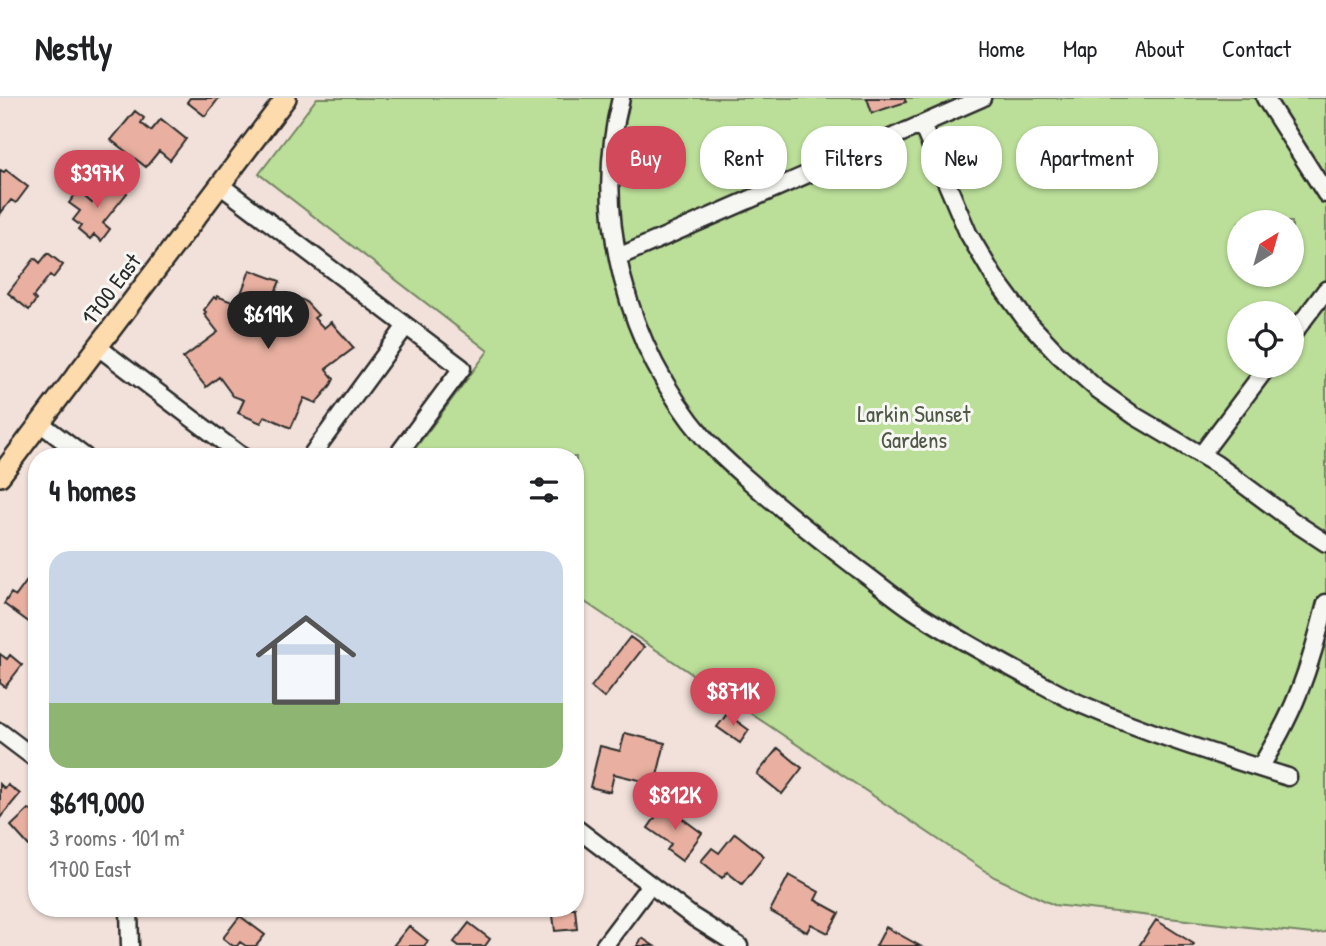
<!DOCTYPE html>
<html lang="en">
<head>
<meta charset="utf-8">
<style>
  :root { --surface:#fff; --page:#f2f2f2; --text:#202124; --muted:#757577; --line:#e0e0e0; --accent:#d1495b }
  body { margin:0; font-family:"Patrick Hand",sans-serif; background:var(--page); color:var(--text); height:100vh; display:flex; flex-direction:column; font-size:26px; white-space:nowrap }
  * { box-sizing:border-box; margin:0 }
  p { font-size:23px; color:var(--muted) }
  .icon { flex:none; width:38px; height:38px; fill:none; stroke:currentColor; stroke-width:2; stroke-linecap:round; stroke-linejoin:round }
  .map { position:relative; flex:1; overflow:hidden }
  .sheet { position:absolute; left:28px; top:350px; width:556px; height:469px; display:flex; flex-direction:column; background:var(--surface); border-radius:28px; box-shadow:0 2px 5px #0004 }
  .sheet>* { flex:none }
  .banner { position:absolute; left:606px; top:28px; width:614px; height:63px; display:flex; gap:14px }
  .needle { width:46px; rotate:37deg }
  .controls { position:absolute; left:1227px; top:112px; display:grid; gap:14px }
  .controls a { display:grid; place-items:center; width:77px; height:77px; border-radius:50%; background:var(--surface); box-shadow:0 2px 5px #0004; font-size:35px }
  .price { position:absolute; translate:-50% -60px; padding:0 16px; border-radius:24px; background:var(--accent); color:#fff; font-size:23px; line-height:46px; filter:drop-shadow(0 2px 4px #0008) }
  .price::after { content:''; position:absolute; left:50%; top:42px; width:21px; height:16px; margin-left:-10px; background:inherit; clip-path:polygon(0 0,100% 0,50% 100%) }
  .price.on { background:#222; color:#fff }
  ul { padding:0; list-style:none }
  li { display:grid; align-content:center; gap:14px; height:371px; padding:0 21px }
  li+li { border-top:2px solid var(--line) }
  li span { display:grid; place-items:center; height:217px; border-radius:21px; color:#555 }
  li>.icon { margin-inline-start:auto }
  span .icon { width:126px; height:126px; fill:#fffc; stroke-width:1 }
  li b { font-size:30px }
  h2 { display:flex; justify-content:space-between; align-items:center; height:84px; padding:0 21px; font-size:30px }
  .chip { padding:0 24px; border-radius:28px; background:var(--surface); box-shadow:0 2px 5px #0004; font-size:24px; line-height:63px }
  .chip.on { background:var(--accent); color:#fff }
  header { display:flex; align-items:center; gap:42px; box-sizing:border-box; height:98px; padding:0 35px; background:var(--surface); border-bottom:2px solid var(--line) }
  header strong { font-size:33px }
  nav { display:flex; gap:38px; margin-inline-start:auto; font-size:24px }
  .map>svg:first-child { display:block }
  .green { fill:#bbde99; stroke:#738462; stroke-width:2; fill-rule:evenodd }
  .building { fill:#e9b0a1; stroke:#2b2b2b; stroke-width:2 }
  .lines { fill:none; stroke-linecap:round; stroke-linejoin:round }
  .minor-casing { stroke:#2b2b2b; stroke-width:21 }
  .major-casing { stroke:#2b2b2b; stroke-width:24 }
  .minor { stroke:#f6f6f2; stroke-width:16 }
  .major { stroke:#fedbac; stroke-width:19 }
  .labels { text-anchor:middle; stroke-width:6; stroke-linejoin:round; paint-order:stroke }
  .street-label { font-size:23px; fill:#2b2b2b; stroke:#f6f6f2 }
  .park-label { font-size:23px; fill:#4f5846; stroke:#f6f6f2 }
</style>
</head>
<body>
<header>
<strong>Nestly</strong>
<nav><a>Home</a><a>Map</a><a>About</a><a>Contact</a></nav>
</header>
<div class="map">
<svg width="1326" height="848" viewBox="0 0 1326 848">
  <rect width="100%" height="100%" fill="#f2e1da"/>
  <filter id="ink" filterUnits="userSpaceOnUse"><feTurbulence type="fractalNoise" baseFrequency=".0143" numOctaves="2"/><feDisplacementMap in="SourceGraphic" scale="14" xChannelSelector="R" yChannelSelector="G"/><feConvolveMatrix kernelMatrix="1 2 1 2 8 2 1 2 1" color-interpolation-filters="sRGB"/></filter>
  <g filter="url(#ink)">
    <path class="green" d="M 317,0 L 1326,0 L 1326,834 L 1312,836 L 1248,829 L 1054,807 L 994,779 L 576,498 L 576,359 L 409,359 L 488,253 L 259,76 ZM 1239,124 L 1292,124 L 1292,177 L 1239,177 ZM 1239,215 L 1292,215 L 1292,268 L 1239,268 Z"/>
    <path class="building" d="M 190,0 L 219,0 L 205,18 L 187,4 Z
      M 867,0 L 904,0 L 906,4 L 872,15 Z
      M 135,13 L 144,20 L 141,25 L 151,33 L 161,21 L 186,41 L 170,62 L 159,53 L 146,69 L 111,42 Z
      M 0,72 L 4,74 L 6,72 L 28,89 L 16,105 L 11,102 L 0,116 Z
      M 110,82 L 127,95 L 103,125 L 110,131 L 101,143 L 94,137 L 90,142 L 78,132 L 81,128 L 73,122 L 80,113 L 69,105 L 78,93 L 92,105 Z
      M 48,155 L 63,167 L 53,180 L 50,177 L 33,199 L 36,202 L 29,212 L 8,195 L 35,160 L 40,165 Z
      M 250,172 L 280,183 L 275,195 L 289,200 L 290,197 L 305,203 L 318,217 L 314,220 L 324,230 L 331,224 L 354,250 L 326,271 L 334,281 L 331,287 L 316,305 L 304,300 L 291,330 L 265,318 L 261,325 L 238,315 L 244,302 L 233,298 L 219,279 L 206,289 L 183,260 L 218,234 L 204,216 L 206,214 L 204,212 L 214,199 L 216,201 L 217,198 L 237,206 Z
      M 29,480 L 37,486 L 37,530 L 4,506 L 11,495 L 16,498 Z
      M 630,539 L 644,549 L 604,600 L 591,589 Z
      M 0,556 L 7,561 L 10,557 L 22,567 L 5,589 L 0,585 Z
      M 727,616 L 749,632 L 740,645 L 717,629 Z
      M 625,635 L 665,645 L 655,686 L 614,676 L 610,694 L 590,689 L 600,648 L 620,653 Z
      M 778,650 L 802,670 L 782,696 L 757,676 Z
      M 0,686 L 5,691 L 8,687 L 20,696 L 0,720 Z
      M 664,707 L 702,735 L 682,763 L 667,752 L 671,746 L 648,730 Z
      M 29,711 L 37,718 L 37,743 L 30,749 L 11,728 Z
      M 735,735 L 764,758 L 742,786 L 727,774 L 722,780 L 701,763 L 712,750 L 719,755 Z
      M 789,777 L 819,794 L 815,802 L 839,815 L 828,835 L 811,826 L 807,834 L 770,813 Z
      M 552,810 L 575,810 L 577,831 L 555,833 Z
      M 240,818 L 265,837 L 256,848 L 246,848 L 240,844 L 237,848 L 233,848 L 223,840 Z
      M 1156,822 L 1194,846 L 1193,848 L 1139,848 Z
      M 469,825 L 490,841 L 485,848 L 459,848 L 454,844 Z
      M 409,828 L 428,843 L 424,848 L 393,848 Z
      M 886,829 L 920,848 L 876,848 Z
      M 642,840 L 654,848 L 637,848 Z"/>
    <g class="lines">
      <defs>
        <path id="minor" d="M 621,0 C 591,118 627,249 705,341 C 723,361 743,377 763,395 C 794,421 825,446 858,471 C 876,484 894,499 913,512 C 951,537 991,559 1032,581 C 1049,590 1066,600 1083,607 C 1150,636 1218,657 1288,679
          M 1265,0 L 1326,96
          M 922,27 L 968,135 L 994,179 L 1025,221 L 1059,257 L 1097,291 L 1135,318 L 1216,366 L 1294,424 L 1326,445
          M 220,87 L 462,270 L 396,359
          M 618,159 L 982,0
          M 1292,237 L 1326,192
          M 98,249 L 243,359
          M 40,325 L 85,359
          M 1201,357 L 1268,268
          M 310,359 L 406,228
          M 0,634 L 37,662
          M 1260,670 C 1274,646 1288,622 1298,596 C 1310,567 1318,536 1326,505
          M 576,730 L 693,819 L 739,848
          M 129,810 L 130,848
          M 604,848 L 650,787"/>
        <path id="major" d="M 0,378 L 286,0"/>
      </defs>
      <use href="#minor" class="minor-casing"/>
      <use href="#major" class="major-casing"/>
      <use href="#minor" class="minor"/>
      <use href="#major" class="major"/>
    </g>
  </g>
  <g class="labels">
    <g class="street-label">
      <text transform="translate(111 191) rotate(-53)" y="8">1700 East</text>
    </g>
    <g class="park-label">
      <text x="914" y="324">Larkin Sunset<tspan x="914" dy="26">Gardens</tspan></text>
    </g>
  </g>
</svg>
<div class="controls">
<a><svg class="needle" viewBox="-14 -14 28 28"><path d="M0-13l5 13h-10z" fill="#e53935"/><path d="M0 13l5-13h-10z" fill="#757577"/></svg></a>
<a><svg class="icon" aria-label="locate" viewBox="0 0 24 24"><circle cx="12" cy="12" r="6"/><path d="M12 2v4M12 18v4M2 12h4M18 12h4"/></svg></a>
</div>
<b class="price" style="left:97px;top:112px">$397K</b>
<b class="price on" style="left:268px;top:253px">$619K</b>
<b class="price" style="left:733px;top:630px">$871K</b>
<b class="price" style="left:675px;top:734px">$812K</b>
<div class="banner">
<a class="chip on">Buy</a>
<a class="chip">Rent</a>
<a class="chip">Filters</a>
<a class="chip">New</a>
<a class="chip">Apartment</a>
</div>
<section class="sheet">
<h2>4 homes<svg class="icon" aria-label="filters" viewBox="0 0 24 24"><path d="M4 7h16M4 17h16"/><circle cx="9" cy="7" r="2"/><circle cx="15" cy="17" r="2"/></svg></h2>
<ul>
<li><span style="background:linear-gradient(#c9d6e8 70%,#8fb573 0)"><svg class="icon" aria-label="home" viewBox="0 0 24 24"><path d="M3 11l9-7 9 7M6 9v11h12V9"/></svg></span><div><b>$619,000</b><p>3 rooms · 101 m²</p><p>1700 East</p></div></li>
</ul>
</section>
</div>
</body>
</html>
